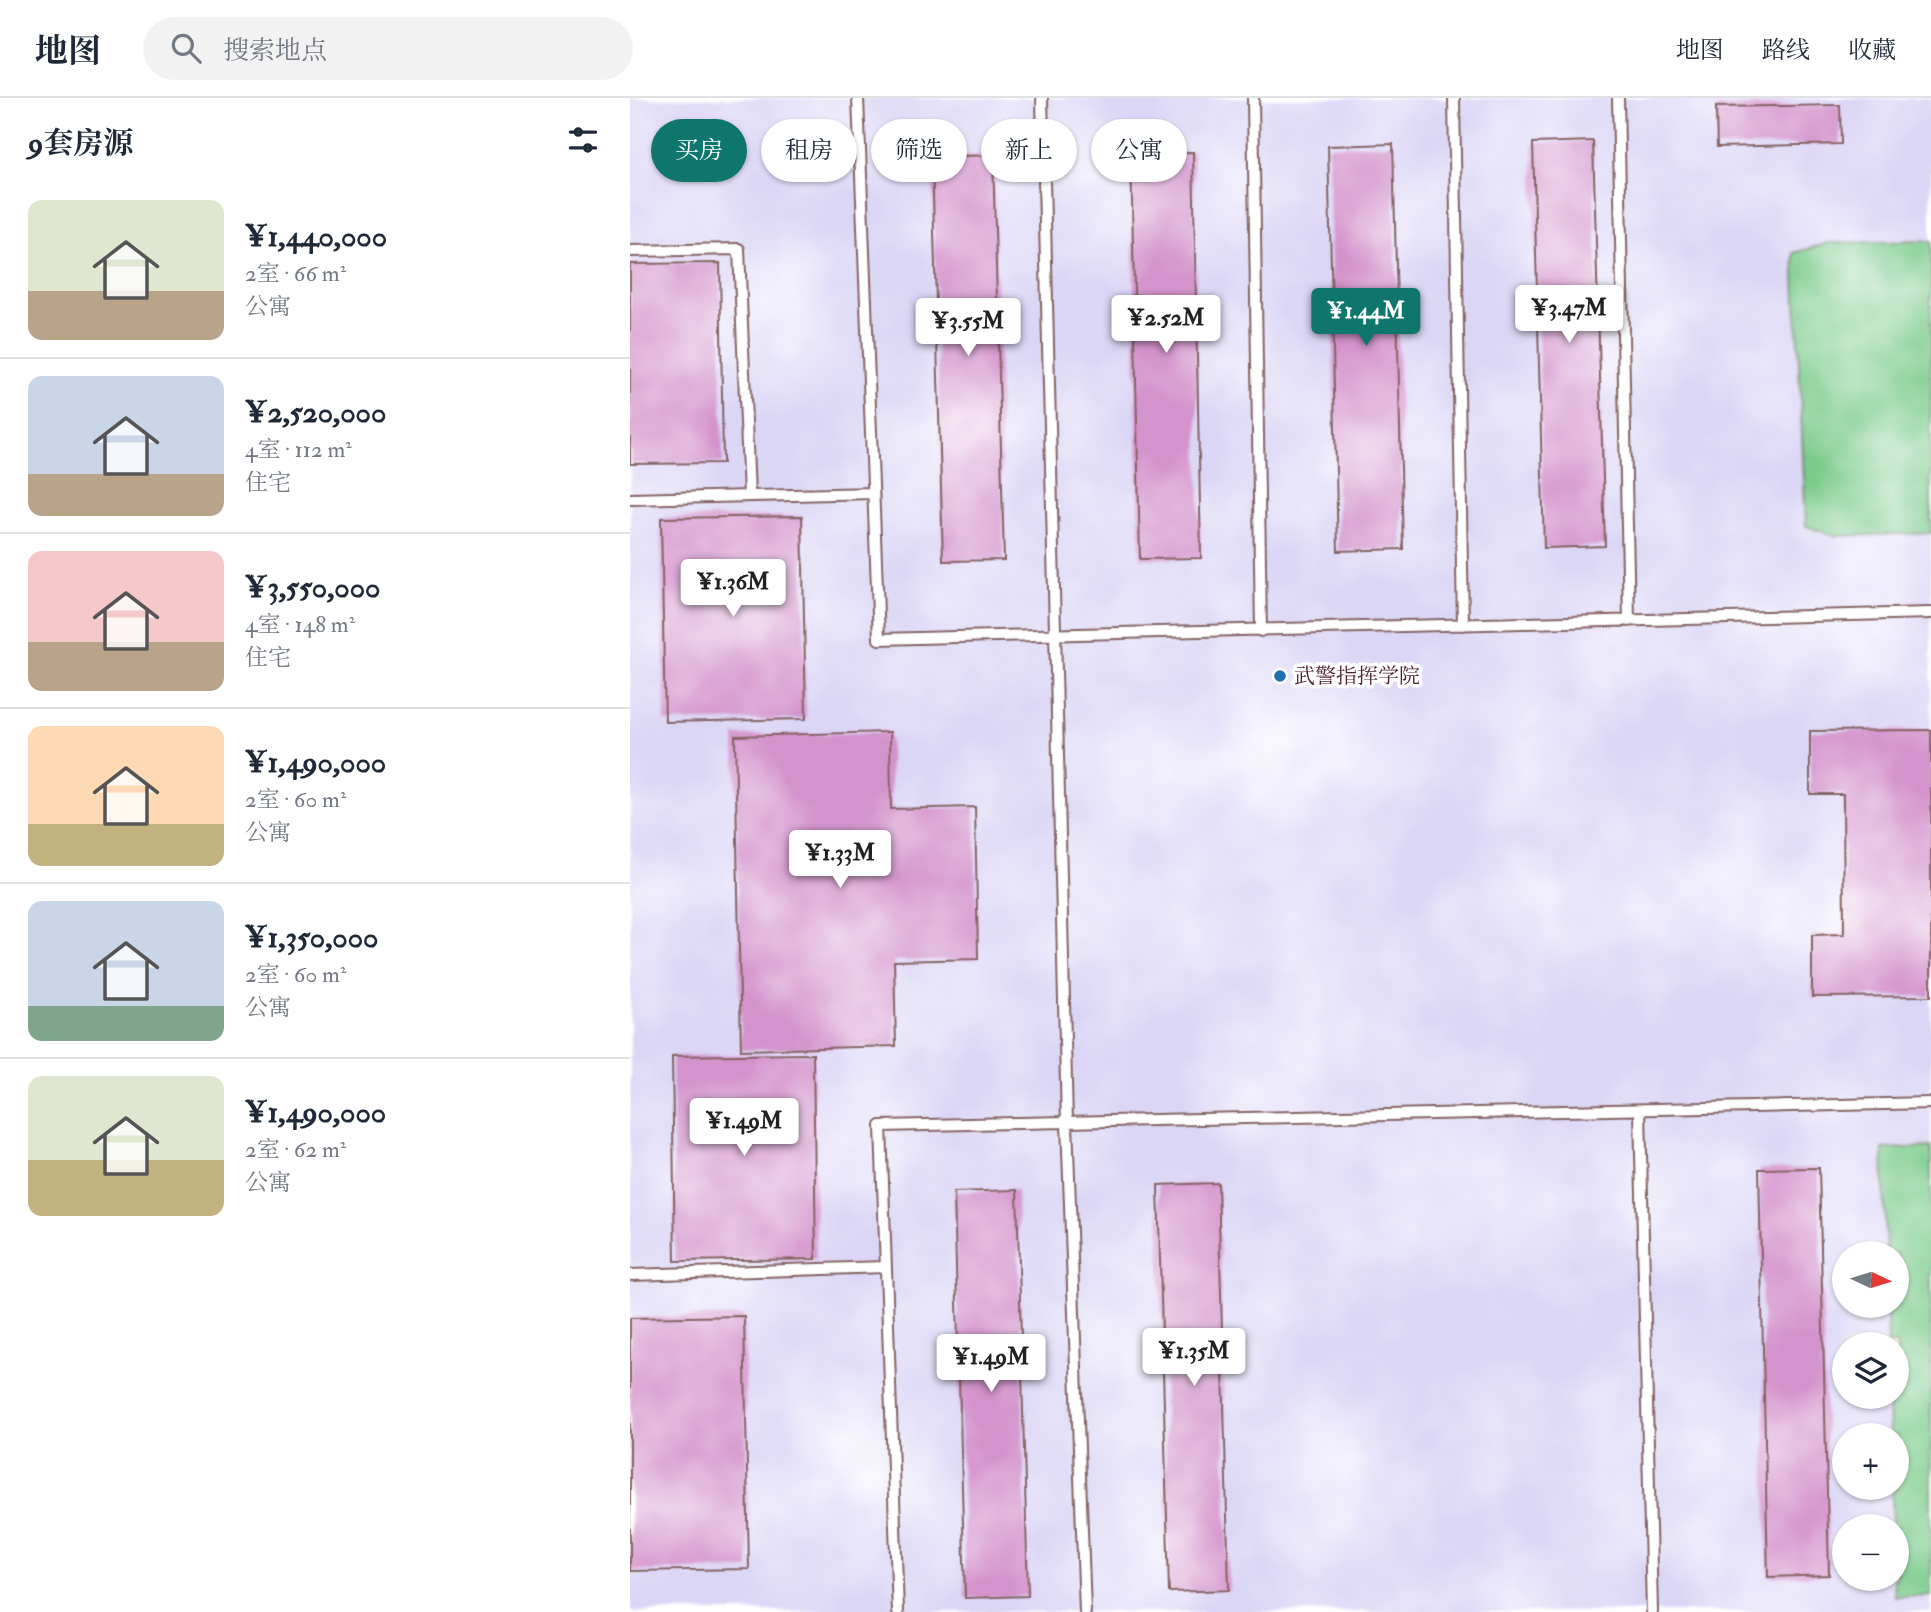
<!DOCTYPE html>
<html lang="zh">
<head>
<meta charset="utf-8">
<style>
  :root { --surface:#fff; --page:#f2f2f3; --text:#1f2937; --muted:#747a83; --line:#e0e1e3; --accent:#0f766e }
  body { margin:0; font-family:"IM FELL Double Pica","Noto Serif SC",serif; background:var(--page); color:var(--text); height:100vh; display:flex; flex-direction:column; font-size:26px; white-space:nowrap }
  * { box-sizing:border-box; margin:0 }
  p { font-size:23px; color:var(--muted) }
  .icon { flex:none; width:38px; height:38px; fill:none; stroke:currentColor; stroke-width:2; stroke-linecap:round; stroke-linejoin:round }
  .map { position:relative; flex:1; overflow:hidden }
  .panel { display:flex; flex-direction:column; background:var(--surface); width:630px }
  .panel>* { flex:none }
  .hud { position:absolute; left:21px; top:21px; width:665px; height:63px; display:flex; gap:14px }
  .needle { width:46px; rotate:94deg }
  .controls { position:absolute; left:1202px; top:1143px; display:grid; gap:14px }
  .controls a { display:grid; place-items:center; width:77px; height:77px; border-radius:50%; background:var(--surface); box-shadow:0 2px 5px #0004; font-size:35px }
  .price { position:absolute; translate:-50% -60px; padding:0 16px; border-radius:7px; background:#fff; color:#222; font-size:23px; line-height:46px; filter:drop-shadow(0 2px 4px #0008) }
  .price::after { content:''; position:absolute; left:50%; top:42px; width:21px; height:16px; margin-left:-10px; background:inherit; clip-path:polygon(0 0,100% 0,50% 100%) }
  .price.on { background:var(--accent); color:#fff }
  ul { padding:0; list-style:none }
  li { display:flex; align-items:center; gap:21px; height:175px; padding:0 28px }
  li+li { border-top:2px solid var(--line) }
  li span { display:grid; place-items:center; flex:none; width:196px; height:140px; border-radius:14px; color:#555 }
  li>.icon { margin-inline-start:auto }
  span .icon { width:84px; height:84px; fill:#fffc; stroke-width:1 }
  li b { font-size:30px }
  h2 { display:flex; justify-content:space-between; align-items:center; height:84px; padding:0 28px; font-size:30px }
  .chip { padding:0 24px; border-radius:32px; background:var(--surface); box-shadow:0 2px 5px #0004; font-size:24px; line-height:63px }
  .chip.on { background:var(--accent); color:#fff }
  header { display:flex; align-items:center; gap:42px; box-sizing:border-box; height:98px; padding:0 35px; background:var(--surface); border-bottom:2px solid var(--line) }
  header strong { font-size:33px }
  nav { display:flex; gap:38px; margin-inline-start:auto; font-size:24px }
  .search { width:490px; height:63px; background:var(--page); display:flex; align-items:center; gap:18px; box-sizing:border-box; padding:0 24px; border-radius:38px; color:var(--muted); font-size:26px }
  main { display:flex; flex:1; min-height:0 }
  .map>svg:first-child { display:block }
  .built { fill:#dcd6f6; fill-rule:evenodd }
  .pitch { fill:#7ccb8b; stroke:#63755b; stroke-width:2 }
  .building { fill:#d493cc }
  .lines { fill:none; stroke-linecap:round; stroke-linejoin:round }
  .lane-casing { stroke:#866464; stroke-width:14 }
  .lane { stroke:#fff; stroke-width:10 }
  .poi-dot { fill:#1f6fb2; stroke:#fff; stroke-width:2.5 }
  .labels { text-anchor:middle; stroke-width:7; stroke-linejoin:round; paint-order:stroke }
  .poi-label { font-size:21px; fill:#4a1f2b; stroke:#fff; text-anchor:start }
</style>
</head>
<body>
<header>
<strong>地图</strong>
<div class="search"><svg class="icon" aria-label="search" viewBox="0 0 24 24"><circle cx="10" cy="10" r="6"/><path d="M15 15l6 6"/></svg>搜索地点</div>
<nav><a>地图</a><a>路线</a><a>收藏</a></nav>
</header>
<main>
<section class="panel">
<h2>9套房源<svg class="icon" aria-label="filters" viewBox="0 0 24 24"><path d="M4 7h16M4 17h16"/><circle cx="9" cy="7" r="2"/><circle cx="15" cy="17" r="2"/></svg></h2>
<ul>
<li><span style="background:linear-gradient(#dfe7d0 65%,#b9a48a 0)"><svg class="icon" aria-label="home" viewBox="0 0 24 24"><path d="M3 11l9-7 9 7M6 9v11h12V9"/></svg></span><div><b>¥1,440,000</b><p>2室 · 66 m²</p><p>公寓</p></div></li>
<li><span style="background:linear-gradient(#c9d6e8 70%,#b9a48a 0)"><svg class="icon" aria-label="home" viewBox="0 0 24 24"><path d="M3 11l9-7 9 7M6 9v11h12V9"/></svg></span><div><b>¥2,520,000</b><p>4室 · 112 m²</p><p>住宅</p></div></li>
<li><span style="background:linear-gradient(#f6c9c9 65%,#b9a48a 0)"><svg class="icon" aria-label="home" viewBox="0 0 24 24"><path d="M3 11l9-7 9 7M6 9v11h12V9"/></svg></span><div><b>¥3,550,000</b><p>4室 · 148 m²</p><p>住宅</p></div></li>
<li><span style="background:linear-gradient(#ffd9b3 70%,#c2b280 0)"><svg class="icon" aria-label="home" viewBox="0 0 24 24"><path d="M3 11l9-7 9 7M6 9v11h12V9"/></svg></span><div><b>¥1,490,000</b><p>2室 · 60 m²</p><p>公寓</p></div></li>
<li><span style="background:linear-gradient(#c9d6e8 75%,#7fa58c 0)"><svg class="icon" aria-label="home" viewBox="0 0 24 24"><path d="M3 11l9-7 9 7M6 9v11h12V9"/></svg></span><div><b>¥1,350,000</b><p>2室 · 60 m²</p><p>公寓</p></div></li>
<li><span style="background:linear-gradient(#dfe7d0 60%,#c2b280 0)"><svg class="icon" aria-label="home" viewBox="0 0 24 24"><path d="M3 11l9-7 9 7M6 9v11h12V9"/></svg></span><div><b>¥1,490,000</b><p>2室 · 62 m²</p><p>公寓</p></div></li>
</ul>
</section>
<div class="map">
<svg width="1301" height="1514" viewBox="0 0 1301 1514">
  <rect width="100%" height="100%" fill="#fff"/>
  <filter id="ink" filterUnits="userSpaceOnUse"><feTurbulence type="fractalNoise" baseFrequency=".0143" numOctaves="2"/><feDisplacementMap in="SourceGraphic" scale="14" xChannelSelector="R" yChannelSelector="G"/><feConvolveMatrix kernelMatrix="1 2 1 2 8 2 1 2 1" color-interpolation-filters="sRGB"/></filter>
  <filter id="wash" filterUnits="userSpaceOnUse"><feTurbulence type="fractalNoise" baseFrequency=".00686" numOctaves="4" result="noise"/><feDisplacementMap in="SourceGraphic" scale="28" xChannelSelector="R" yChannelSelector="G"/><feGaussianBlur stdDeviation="1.57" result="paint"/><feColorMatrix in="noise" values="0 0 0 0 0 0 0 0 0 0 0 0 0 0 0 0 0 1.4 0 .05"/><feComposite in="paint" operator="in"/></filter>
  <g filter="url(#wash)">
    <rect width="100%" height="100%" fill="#f6e4cd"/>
    <path class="built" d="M 0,0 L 1301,0 L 1301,1514 L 0,1514 ZM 1214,1155 L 1267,1155 L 1267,1208 L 1214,1208 ZM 1214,1246 L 1267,1246 L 1267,1298 L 1214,1298 ZM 1214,1337 L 1267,1337 L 1267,1390 L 1214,1390 ZM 1214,1428 L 1267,1428 L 1267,1480 L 1214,1480 Z"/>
    <path class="pitch" d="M 1301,143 L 1301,435 L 1205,438 L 1176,428 L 1164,155 L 1199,145 Z
      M 1301,1049 L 1301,1498 L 1265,1499 L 1264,1481 L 1267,1480 L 1267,1428 L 1263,1428 L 1262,1390 L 1267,1390 L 1267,1337 L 1260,1337 L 1259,1299 L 1267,1298 L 1267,1246 L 1258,1246 L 1257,1208 L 1267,1208 L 1267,1155 L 1256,1155 L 1253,1051 Z"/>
    <g id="blocks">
      <path class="building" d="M 1210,7 L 1211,46 L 1087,49 L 1086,9 Z
        M 963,43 L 975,448 L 914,450 L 903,45 Z
        M 763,46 L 773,451 L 708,453 L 698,48 Z
        M 563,54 L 571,460 L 510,461 L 501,55 Z
        M 363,57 L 374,462 L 313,463 L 302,59 Z
        M 90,165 L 93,365 L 0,366 L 0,166 Z
        M 172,418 L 176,621 L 35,624 L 31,420 Z
        M 1301,632 L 1301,898 L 1182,899 L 1182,837 L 1214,836 L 1213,696 L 1180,696 L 1180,633 Z
        M 260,634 L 261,711 L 345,709 L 348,861 L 264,863 L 266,948 L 111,952 L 105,638 Z
        M 183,956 L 186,1161 L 45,1163 L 42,958 Z
        M 1189,1070 L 1199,1477 L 1138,1479 L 1129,1071 Z
        M 588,1085 L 599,1492 L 539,1494 L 528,1087 Z
        M 387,1092 L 398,1498 L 335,1500 L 324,1094 Z
        M 114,1218 L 119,1471 L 0,1473 L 0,1220 Z"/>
    </g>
  </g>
  <g filter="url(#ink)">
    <use href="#blocks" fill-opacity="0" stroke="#866464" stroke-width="2"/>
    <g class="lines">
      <defs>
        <path id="lane" d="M 228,0 L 249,541 L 1301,515
          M 412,0 L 437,1025 L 455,1514
          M 623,0 L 631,533
          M 824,0 L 833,527
          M 988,0 L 999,523
          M 0,153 L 109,151 L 119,398
          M 0,401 L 243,395
          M 1010,1013 L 1022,1514
          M 0,1177 L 256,1169
          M 268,1514 L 251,1028 L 1301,1005"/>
      </defs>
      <use href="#lane" class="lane-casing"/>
      <use href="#lane" class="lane"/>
    </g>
  </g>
  <circle class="poi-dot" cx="650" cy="578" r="7"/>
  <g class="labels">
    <g class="poi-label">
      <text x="664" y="585">武警指挥学院</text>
    </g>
  </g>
</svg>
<div class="controls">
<a><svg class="needle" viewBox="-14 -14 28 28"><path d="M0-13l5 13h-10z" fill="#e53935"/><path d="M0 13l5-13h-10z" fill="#747a83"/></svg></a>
<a><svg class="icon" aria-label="layers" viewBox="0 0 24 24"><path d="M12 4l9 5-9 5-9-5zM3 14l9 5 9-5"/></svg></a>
<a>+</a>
<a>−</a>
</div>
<b class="price" style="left:939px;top:247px">¥3.47M</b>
<b class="price on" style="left:736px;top:250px">¥1.44M</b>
<b class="price" style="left:536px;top:257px">¥2.52M</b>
<b class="price" style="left:338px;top:260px">¥3.55M</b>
<b class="price" style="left:103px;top:521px">¥1.36M</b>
<b class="price" style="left:210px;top:792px">¥1.33M</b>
<b class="price" style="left:114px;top:1060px">¥1.49M</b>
<b class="price" style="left:564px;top:1290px">¥1.35M</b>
<b class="price" style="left:361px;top:1296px">¥1.49M</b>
<div class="hud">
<a class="chip on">买房</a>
<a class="chip">租房</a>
<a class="chip">筛选</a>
<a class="chip">新上</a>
<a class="chip">公寓</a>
</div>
</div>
</main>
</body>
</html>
